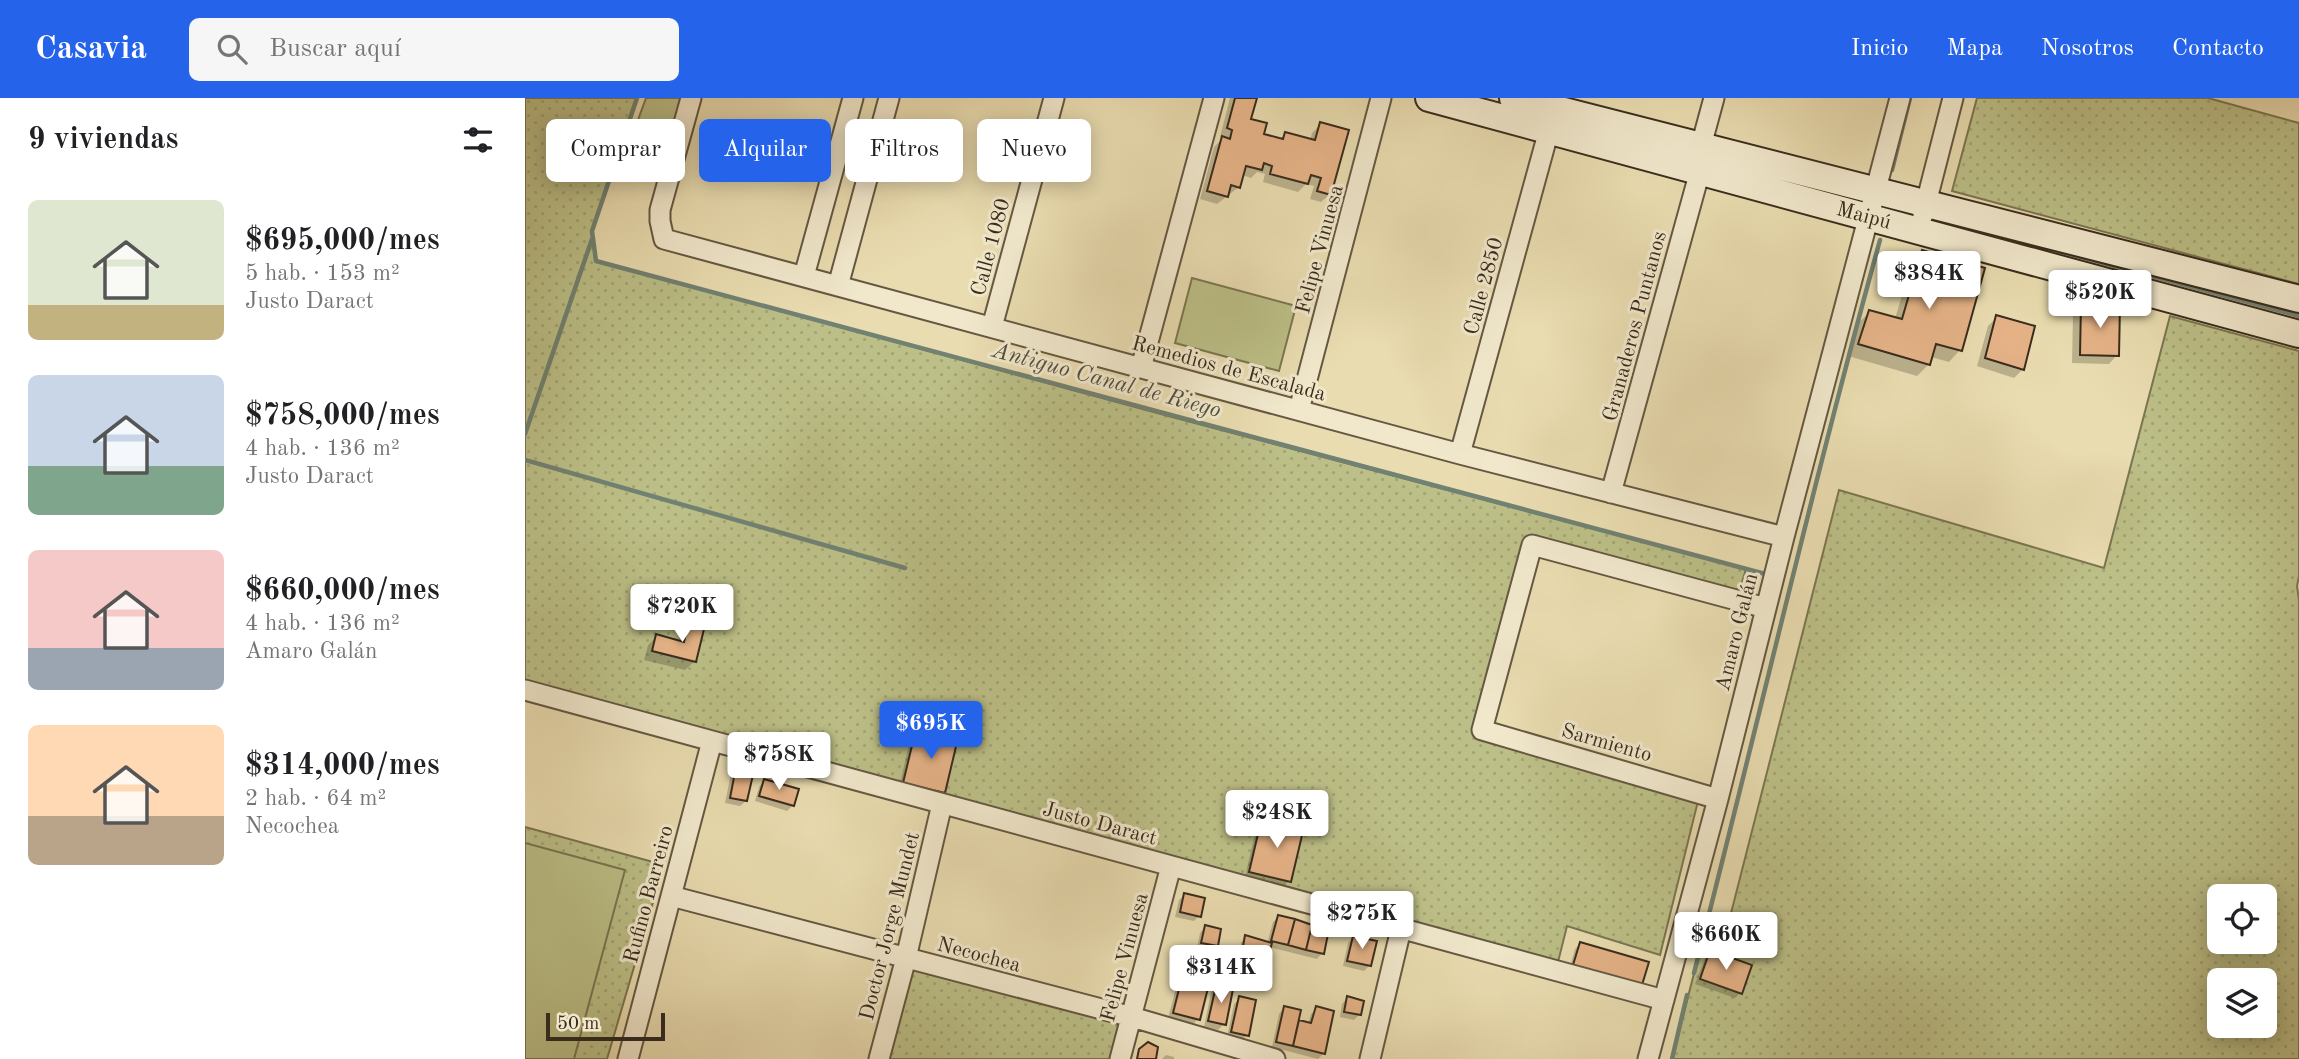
<!DOCTYPE html>
<html lang="es">
<head>
<meta charset="utf-8">
<style>
  :root { --surface:#fff; --page:#f6f6f6; --text:#202124; --muted:#757577; --accent:#2563eb }
  body { margin:0; font-family:"Old Standard TT",serif; background:var(--page); color:var(--text); height:100vh; display:flex; flex-direction:column; font-size:26px; white-space:nowrap }
  * { box-sizing:border-box; margin:0 }
  p { font-size:23px; color:var(--muted) }
  .icon { flex:none; width:38px; height:38px; fill:none; stroke:currentColor; stroke-width:2; stroke-linecap:round; stroke-linejoin:round }
  .map { position:relative; flex:1; overflow:hidden }
  .side { display:flex; flex-direction:column; background:var(--surface); width:525px }
  .side>* { flex:none }
  .banner { position:absolute; left:21px; top:21px; width:665px; height:63px; display:flex; gap:14px }
  .buttons { position:absolute; left:1682px; top:786px; display:grid; gap:14px }
  .buttons a { display:grid; place-items:center; width:70px; height:70px; border-radius:10px; background:var(--surface); box-shadow:0 4px 18px #0003; font-size:35px }
  .scale { position:absolute; left:21px; bottom:18px; width:119px; box-sizing:border-box; padding-left:7px; border:4px solid #392c1d; border-top:0; font-size:19px; line-height:24px; white-space:nowrap; color:#392c1d; -webkit-text-stroke:5px #f1e8cc; paint-order:stroke }
  .price { position:absolute; translate:-50% -60px; padding:0 16px; border-radius:7px; background:#fff; color:#222; font-size:23px; line-height:46px; filter:drop-shadow(0 2px 4px #0008) }
  .price::after { content:''; position:absolute; left:50%; top:42px; width:21px; height:16px; margin-left:-10px; background:inherit; clip-path:polygon(0 0,100% 0,50% 100%) }
  .price.selected { background:var(--accent); color:#fff }
  ul { padding:0; list-style:none }
  li { display:flex; align-items:center; gap:21px; height:175px; padding:0 28px }
  li span { display:grid; place-items:center; flex:none; width:196px; height:140px; border-radius:10px; color:#555 }
  li>.icon { margin-inline-start:auto }
  span .icon { width:84px; height:84px; fill:#fffc; stroke-width:1 }
  li b { font-size:30px }
  h2 { display:flex; justify-content:space-between; align-items:center; height:84px; padding:0 28px; font-size:30px }
  .pill { padding:0 24px; border-radius:10px; background:var(--surface); box-shadow:0 4px 18px #0003; font-size:24px; line-height:63px }
  .pill.selected { background:var(--accent); color:#fff }
  header { display:flex; align-items:center; gap:42px; box-sizing:border-box; height:98px; padding:0 35px; background:var(--accent); color:#fff }
  header strong { font-size:33px }
  nav { display:flex; gap:38px; margin-inline-start:auto; font-size:24px }
  .search { width:490px; height:63px; background:var(--page); display:flex; align-items:center; gap:18px; box-sizing:border-box; padding:0 24px; border-radius:10px; color:var(--muted); font-size:26px }
  main { display:flex; flex:1; min-height:0 }
  .map>svg:first-child { display:block }
  .grass { fill:url(#grass-dots); stroke:#7a7652; stroke-width:2; fill-rule:evenodd }
  .park { fill:#bcbf87; stroke:#7a7652; stroke-width:2 }
  .shadow { fill:#0003 }
  .lines { fill:none; stroke-linecap:round; stroke-linejoin:round }
  .stream { stroke:#718273; stroke-width:4.5 }
  .building { fill:#e4b286; stroke:#392c1d; stroke-width:2 }
  .street-casing { stroke:#655842; stroke-width:23 }
  .secondary-casing { stroke:#392c1d; stroke-width:30 }
  .street { stroke:#f1e8cc; stroke-width:19 }
  .secondary { stroke:#f1e8cc; stroke-width:26 }
  .labels { text-anchor:middle; stroke-width:6; stroke-linejoin:round; paint-order:stroke }
  .street-label { font-size:21px; fill:#392c1d; stroke:#f1e8cc }
  .water-label { font-size:23px; font-style:italic; fill:#505041; stroke:#f1e8cc }
</style>
</head>
<body>
<header>
<strong>Casavia</strong>
<div class="search"><svg class="icon" aria-label="search" viewBox="0 0 24 24"><circle cx="10" cy="10" r="6"/><path d="M15 15l6 6"/></svg>Buscar aquí</div>
<nav><a>Inicio</a><a>Mapa</a><a>Nosotros</a><a>Contacto</a></nav>
</header>
<main>
<section class="side">
<h2>9 viviendas<svg class="icon" aria-label="filters" viewBox="0 0 24 24"><path d="M4 7h16M4 17h16"/><circle cx="9" cy="7" r="2"/><circle cx="15" cy="17" r="2"/></svg></h2>
<ul>
<li><span style="background:linear-gradient(#dfe7d0 75%,#c2b280 0)"><svg class="icon" aria-label="home" viewBox="0 0 24 24"><path d="M3 11l9-7 9 7M6 9v11h12V9"/></svg></span><div><b>$695,000/mes</b><p>5 hab. · 153 m²</p><p>Justo Daract</p></div></li>
<li><span style="background:linear-gradient(#c9d6e8 65%,#7fa58c 0)"><svg class="icon" aria-label="home" viewBox="0 0 24 24"><path d="M3 11l9-7 9 7M6 9v11h12V9"/></svg></span><div><b>$758,000/mes</b><p>4 hab. · 136 m²</p><p>Justo Daract</p></div></li>
<li><span style="background:linear-gradient(#f6c9c9 70%,#9aa5b1 0)"><svg class="icon" aria-label="home" viewBox="0 0 24 24"><path d="M3 11l9-7 9 7M6 9v11h12V9"/></svg></span><div><b>$660,000/mes</b><p>4 hab. · 136 m²</p><p>Amaro Galán</p></div></li>
<li><span style="background:linear-gradient(#ffd9b3 65%,#b9a48a 0)"><svg class="icon" aria-label="home" viewBox="0 0 24 24"><path d="M3 11l9-7 9 7M6 9v11h12V9"/></svg></span><div><b>$314,000/mes</b><p>2 hab. · 64 m²</p><p>Necochea</p></div></li>
</ul>
</section>
<div class="map">
<svg width="1774" height="961" viewBox="0 0 1774 961">
  <defs>
    <pattern id="grass-dots" width="8" height="8" patternUnits="userSpaceOnUse" patternTransform="scale(1.75)"><rect width="8" height="8" fill="#bcbf87"/><path d="M2 2h.1M6 6h.1" fill="none" stroke="#a2a474" stroke-width="1.8" stroke-linecap="round"/></pattern>
  </defs>
  <rect width="100%" height="100%" fill="#e9dcb0"/>
  <filter id="stains"><feTurbulence type="fractalNoise" baseFrequency=".00286" numOctaves="4"/><feColorMatrix values="0 0 0 0 .2 0 0 0 0 .09 0 0 0 0 .02 0 0 0 .5 -.17"/></filter>
  <radialGradient id="worn" r=".72"><stop offset=".6" stop-color="#630" stop-opacity="0"/><stop offset="1" stop-color="#630" stop-opacity=".3"/></radialGradient>
  <path class="grass" d="M 0,0 L 112,0 L 67,133 L 71,163 L 647,319 L 1221,471 L 1212,501 L 1007,447 L 957,631 L 1175,695 L 1135,857 L 1042,828 L 1033,864 L 0,582 Z
    M 1452,0 L 1683,0 L 1774,25 L 1774,186 L 1427,93 Z
    M 1645,218 L 1774,253 L 1774,478 L 1772,488 L 1774,502 L 1774,961 L 1147,961 L 1183,821 L 1203,827 L 1314,392 L 1579,470 ZM 1694,798 L 1740,798 L 1740,844 L 1694,844 ZM 1694,882 L 1740,882 L 1740,928 L 1694,928 Z
    M 0,729 L 139,767 L 82,961 L 0,961 Z
    M 388,870 L 600,924 L 589,961 L 364,961 Z"/>
  <path class="park" d="M 121,0 L 156,0 L 147,30 L 113,22 Z
    M 667,180 L 771,208 L 754,273 L 650,245 Z
    M 0,745 L 100,772 L 49,961 L 0,961 Z"/>
  <path class="shadow" d="M 705,0 L 727,0 L 724,22 L 737,37 L 754,42 L 760,36 L 785,43 L 787,35 L 796,26 L 805,96 L 796,104 L 785,101 L 789,88 L 781,86 L 773,94 L 738,84 L 740,76 L 732,74 L 726,80 L 717,77 L 714,89 L 692,106 L 675,101 L 689,49 L 698,40 L 695,39 Z
    M 1397,154 L 1435,252 L 1424,264 L 1406,259 L 1404,266 L 1392,278 L 1323,258 L 1333,225 L 1345,214 L 1370,221 L 1386,166 Z
    M 1557,207 L 1592,257 L 1584,266 L 1547,265 L 1548,216 Z
    M 1472,219 L 1498,271 L 1489,280 L 1452,268 L 1463,228 Z
    M 165,524 L 178,528 L 169,564 L 160,572 L 119,562 L 123,547 L 132,538 L 153,544 L 156,533 Z
    M 392,632 L 419,694 L 413,699 L 374,690 L 386,638 Z
    M 213,666 L 221,703 L 215,708 L 200,705 L 207,671 Z
    M 239,683 L 268,707 L 262,713 L 230,703 L 234,689 Z
    M 738,721 L 764,783 L 759,788 L 720,779 L 732,727 Z
    M 660,797 L 674,818 L 669,823 L 650,819 L 654,802 Z
    M 754,818 L 797,855 L 792,861 L 744,849 L 742,859 L 736,864 L 713,859 L 716,845 L 721,839 L 742,846 L 748,824 Z
    M 680,829 L 691,847 L 686,853 L 672,850 L 675,835 Z
    M 828,840 L 845,867 L 839,873 L 818,868 L 823,845 Z
    M 1055,846 L 1116,886 L 1044,872 L 1050,851 Z
    M 1186,854 L 1215,895 L 1210,900 L 1170,886 L 1180,860 Z
    M 660,873 L 673,921 L 668,926 L 643,920 L 654,879 Z
    M 691,889 L 699,926 L 693,932 L 679,929 L 686,895 Z
    M 715,900 L 722,937 L 717,942 L 702,939 L 709,906 Z
    M 822,900 L 835,916 L 829,922 L 815,919 L 817,906 Z
    M 759,910 L 772,923 L 783,926 L 786,916 L 792,910 L 799,955 L 793,961 L 747,949 L 754,916 Z
    M 641,957 L 649,959 L 649,961 L 637,961 Z"/>
  <g class="lines">
    <path class="stream" d="M 112,0 L 67,133 L 71,163 L 1244,477
      M 1367,72 L 1385,0
      M 1534,153 L 1774,218
      M 0,336 L 67,141
      M 0,362 L 380,470
      M 1169,875 C 1232,630 1288,385 1355,142
      M 1147,961 L 1162,897"/>
  </g>
  <path class="building" d="M 710,0 L 732,0 L 726,21 L 742,25 L 739,36 L 758,41 L 760,34 L 790,42 L 795,24 L 824,32 L 806,97 L 792,93 L 796,80 L 786,77 L 783,86 L 745,76 L 747,68 L 739,65 L 737,72 L 721,68 L 715,90 L 706,87 L 703,99 L 682,93 L 697,38 L 705,41 L 707,32 L 702,30 Z
    M 1397,152 L 1460,170 L 1437,253 L 1411,246 L 1405,267 L 1333,246 L 1344,212 L 1377,221 Z
    M 1556,205 L 1595,206 L 1594,258 L 1555,257 Z
    M 1471,217 L 1510,228 L 1499,272 L 1460,260 Z
    M 164,523 L 180,527 L 171,564 L 127,553 L 131,536 L 159,544 Z
    M 391,631 L 433,640 L 420,695 L 378,685 Z
    M 212,664 L 230,668 L 222,703 L 205,700 Z
    M 239,681 L 274,691 L 269,708 L 234,698 Z
    M 737,719 L 779,729 L 766,784 L 724,774 Z
    M 659,795 L 680,800 L 676,819 L 655,814 Z
    M 753,817 L 770,821 L 763,847 L 746,843 Z
    M 770,821 L 787,827 L 781,852 L 763,847 Z
    M 680,827 L 696,831 L 693,848 L 676,845 Z
    M 787,827 L 804,831 L 799,856 L 781,852 Z
    M 720,837 L 747,845 L 743,859 L 717,854 Z
    M 828,838 L 852,843 L 846,868 L 822,863 Z
    M 1055,844 L 1124,864 L 1117,887 L 1048,867 Z
    M 1185,852 L 1227,867 L 1217,896 L 1175,881 Z
    M 659,871 L 686,878 L 675,922 L 648,915 Z
    M 691,888 L 708,891 L 701,927 L 683,923 Z
    M 714,898 L 731,902 L 724,938 L 706,934 Z
    M 822,898 L 839,903 L 836,917 L 819,914 Z
    M 759,908 L 776,912 L 768,948 L 751,944 Z
    M 791,908 L 809,913 L 800,956 L 768,948 L 774,922 L 786,925 Z
    M 623,944 L 633,949 L 631,961 L 612,961 L 614,951 Z"/>
  <g class="lines">
    <defs>
      <path id="street" d="M 166,0 L 135,112 L 135,123 L 139,141 L 935,356 L 1259,439
        M 1176,48 L 1189,0
        M 1398,117 L 1428,0
        M 279,178 L 328,0
        M 313,188 L 364,0
        M 467,229 L 529,0
        M 616,270 L 689,0
        M 774,312 L 856,0
        M 935,356 L 1024,32
        M 1086,395 L 1175,73
        M 0,592 L 1139,902
        M 1193,701 L 957,632 L 1007,447 L 1241,510
        M 146,798 L 607,919 L 750,961
        M 103,961 L 187,643
        M 354,961 L 381,860 L 417,706
        M 595,961 L 646,768
        M 845,961 L 876,831
        M 1123,961 L 1193,701 L 1259,439 L 1375,0"/>
      <path id="secondary" d="M 904,0 L 1774,236
        M 988,0 L 1774,201"/>
    </defs>
    <use href="#street" class="street-casing"/>
    <use href="#secondary" class="secondary-casing"/>
    <use href="#street" class="street"/>
    <use href="#secondary" class="secondary"/>
  </g>
  <g class="labels">
    <g class="street-label">
      <text transform="translate(1339 117) rotate(15)" y="7">Maipú</text>
      <text transform="translate(465 149) rotate(-75)" y="7">Calle 1080</text>
      <text transform="translate(794 151) rotate(-75)" y="7">Felipe Vinuesa</text>
      <text transform="translate(958 188) rotate(-75)" y="7">Calle 2850</text>
      <text transform="translate(1109 228) rotate(-75)" y="7">Granaderos Puntanos</text>
      <text transform="translate(704 270) rotate(15)" y="7">Remedios de Escalada</text>
      <text transform="translate(1211 534) rotate(-76)" y="7">Amaro Galán</text>
      <text transform="translate(1082 644) rotate(16)" y="7">Sarmiento</text>
      <text transform="translate(575 725) rotate(15)" y="7">Justo Daract</text>
      <text transform="translate(123 796) rotate(-75)" y="7">Rufino Barreiro</text>
      <text transform="translate(364 828) rotate(-76)" y="7">Doctor Jorge Mundet</text>
      <text transform="translate(454 856) rotate(15)" y="7">Necochea</text>
      <text transform="translate(599 859) rotate(-75)" y="7">Felipe Vinuesa</text>
    </g>
    <g class="water-label">
      <text transform="translate(582 281) rotate(15)" y="8">Antiguo Canal de Riego</text>
    </g>
  </g>
  <rect width="100%" height="100%" filter="url(#stains)"/>
  <rect width="100%" height="100%" fill="url(#worn)"/>
</svg>
<div class="buttons">
<a><svg class="icon" aria-label="locate" viewBox="0 0 24 24"><circle cx="12" cy="12" r="6"/><path d="M12 2v4M12 18v4M2 12h4M18 12h4"/></svg></a>
<a><svg class="icon" aria-label="layers" viewBox="0 0 24 24"><path d="M12 4l9 5-9 5-9-5zM3 14l9 5 9-5"/></svg></a>
</div>
<div class="scale">50 m</div>
<b class="price" style="left:1404px;top:213px">$384K</b>
<b class="price" style="left:1575px;top:232px">$520K</b>
<b class="price" style="left:157px;top:546px">$720K</b>
<b class="price selected" style="left:406px;top:663px">$695K</b>
<b class="price" style="left:254px;top:694px">$758K</b>
<b class="price" style="left:752px;top:752px">$248K</b>
<b class="price" style="left:837px;top:853px">$275K</b>
<b class="price" style="left:1201px;top:874px">$660K</b>
<b class="price" style="left:696px;top:907px">$314K</b>
<div class="banner">
<a class="pill">Comprar</a>
<a class="pill selected">Alquilar</a>
<a class="pill">Filtros</a>
<a class="pill">Nuevo</a>
</div>
</div>
</main>
</body>
</html>
